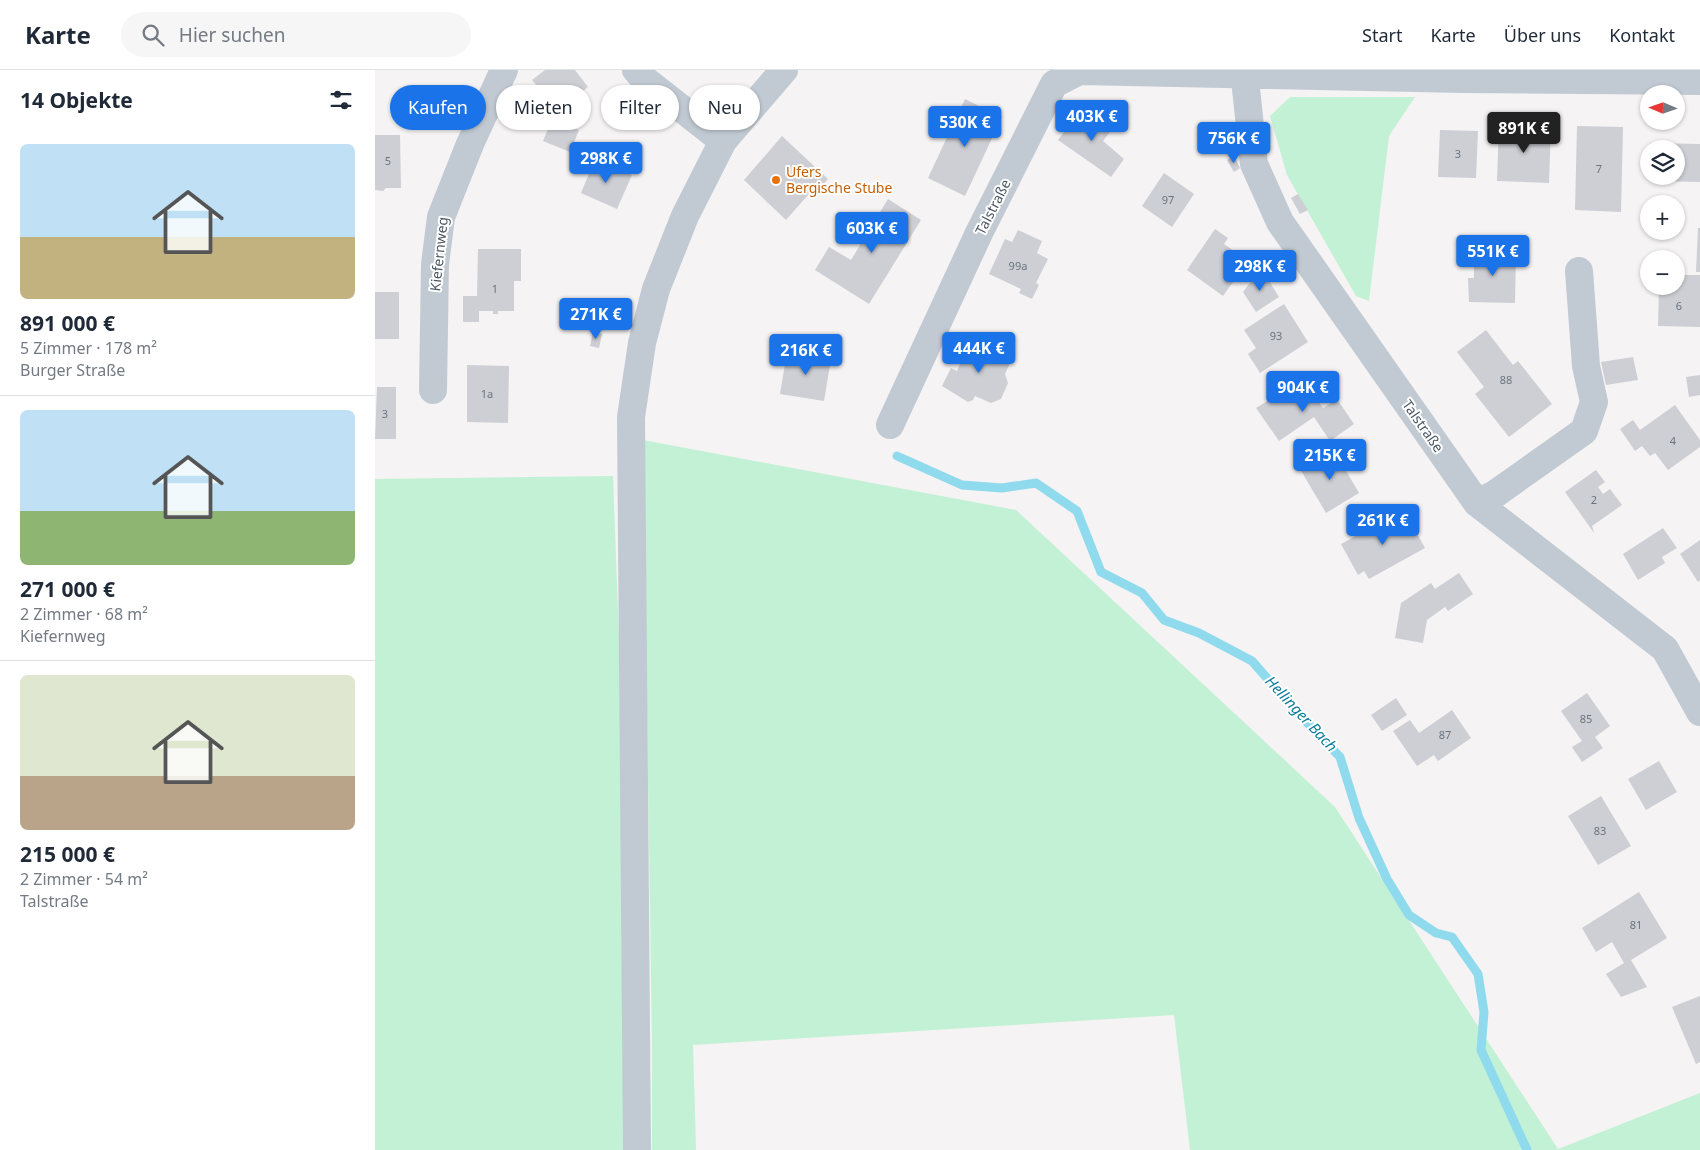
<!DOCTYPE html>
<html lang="de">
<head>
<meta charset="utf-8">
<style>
  :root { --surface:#fff; --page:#f6f6f7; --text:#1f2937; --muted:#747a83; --line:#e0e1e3; --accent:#1a73e8 }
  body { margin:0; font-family:"Noto Sans",sans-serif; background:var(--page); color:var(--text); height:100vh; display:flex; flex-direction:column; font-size:19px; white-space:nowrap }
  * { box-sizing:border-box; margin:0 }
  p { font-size:16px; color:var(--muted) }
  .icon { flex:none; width:28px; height:28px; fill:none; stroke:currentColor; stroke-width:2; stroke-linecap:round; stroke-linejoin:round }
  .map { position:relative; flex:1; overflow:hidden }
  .side { display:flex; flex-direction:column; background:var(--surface); width:375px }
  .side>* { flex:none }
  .hud { position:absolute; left:15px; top:15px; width:475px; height:45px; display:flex; gap:10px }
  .needle { width:32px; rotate:272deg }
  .fabs { position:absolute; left:1265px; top:15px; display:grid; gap:10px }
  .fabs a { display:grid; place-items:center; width:45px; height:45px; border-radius:50%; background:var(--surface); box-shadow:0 1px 4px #0004; font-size:25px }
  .price { position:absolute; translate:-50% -42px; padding:0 11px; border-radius:5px; background:var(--accent); color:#fff; font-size:16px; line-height:32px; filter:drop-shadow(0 1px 2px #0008) }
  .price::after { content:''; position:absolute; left:50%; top:30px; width:15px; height:11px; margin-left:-8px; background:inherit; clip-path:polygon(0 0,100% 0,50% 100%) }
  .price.selected { background:#222; color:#fff }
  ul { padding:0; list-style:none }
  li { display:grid; align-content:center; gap:10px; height:265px; padding:0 20px }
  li+li { border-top:1px solid var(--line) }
  li span { display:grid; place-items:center; height:155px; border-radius:8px; color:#555 }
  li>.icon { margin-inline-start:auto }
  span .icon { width:90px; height:90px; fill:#fffc; stroke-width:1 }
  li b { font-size:21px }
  h2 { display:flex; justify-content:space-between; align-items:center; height:60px; padding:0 20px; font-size:21px }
  .pill { padding:0 18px; border-radius:22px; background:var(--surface); box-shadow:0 1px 4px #0004; font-size:18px; line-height:45px }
  .pill.selected { background:var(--accent); color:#fff }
  header { display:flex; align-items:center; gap:30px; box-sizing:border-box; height:70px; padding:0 25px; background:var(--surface); border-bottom:1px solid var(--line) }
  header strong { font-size:24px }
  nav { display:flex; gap:28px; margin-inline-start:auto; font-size:18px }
  .search { width:350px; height:45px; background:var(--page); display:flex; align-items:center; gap:12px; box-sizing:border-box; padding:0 18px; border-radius:28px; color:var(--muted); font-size:19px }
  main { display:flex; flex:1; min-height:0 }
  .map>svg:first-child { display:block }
  .green { fill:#c3f1d5 }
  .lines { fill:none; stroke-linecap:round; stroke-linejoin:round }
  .stream { stroke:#90daee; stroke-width:9 }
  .building { fill:#cdcfd5 }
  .minor { stroke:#c1cad2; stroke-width:28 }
  .tertiary { stroke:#c1cad2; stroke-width:28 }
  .food-dot { fill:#e8710a; stroke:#fff; stroke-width:2 }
  .labels { text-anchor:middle; stroke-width:4; stroke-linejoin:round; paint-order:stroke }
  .number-label { font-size:11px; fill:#6b747e }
  .food-label { font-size:14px; fill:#c56008; stroke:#fff; text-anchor:start }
  .street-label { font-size:14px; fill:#4a5661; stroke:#fff }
  .water-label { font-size:15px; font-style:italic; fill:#0c7c9b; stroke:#fff }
</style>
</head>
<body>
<header>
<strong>Karte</strong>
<div class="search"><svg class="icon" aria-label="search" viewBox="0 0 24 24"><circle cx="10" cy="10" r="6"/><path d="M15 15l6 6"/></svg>Hier suchen</div>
<nav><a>Start</a><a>Karte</a><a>Über uns</a><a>Kontakt</a></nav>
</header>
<main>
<section class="side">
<h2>14 Objekte<svg class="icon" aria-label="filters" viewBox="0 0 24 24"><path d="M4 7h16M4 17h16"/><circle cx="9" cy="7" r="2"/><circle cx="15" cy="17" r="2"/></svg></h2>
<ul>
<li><span style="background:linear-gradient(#bfe0f5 60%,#c2b280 0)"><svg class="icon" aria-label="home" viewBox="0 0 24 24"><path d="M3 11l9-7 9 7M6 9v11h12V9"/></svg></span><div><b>891 000 €</b><p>5 Zimmer · 178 m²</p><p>Burger Straße</p></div></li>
<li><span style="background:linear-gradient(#bfe0f5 65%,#8fb573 0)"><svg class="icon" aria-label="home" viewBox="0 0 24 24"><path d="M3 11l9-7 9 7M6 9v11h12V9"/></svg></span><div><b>271 000 €</b><p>2 Zimmer · 68 m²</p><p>Kiefernweg</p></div></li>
<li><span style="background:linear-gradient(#dfe7d0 65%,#b9a48a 0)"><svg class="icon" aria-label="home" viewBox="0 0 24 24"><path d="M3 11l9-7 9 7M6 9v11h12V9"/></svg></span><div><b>215 000 €</b><p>2 Zimmer · 54 m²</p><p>Talstraße</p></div></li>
</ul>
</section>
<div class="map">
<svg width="1325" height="1080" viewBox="0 0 1325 1080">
  <rect width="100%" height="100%" fill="#f5f3f3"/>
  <path class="green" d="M 915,27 L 1040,27 L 1014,66 L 994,231 L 981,226 L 912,105 L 895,46 Z
    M 268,370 L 641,440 L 960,737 L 1183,1079 L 1325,1023 L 1325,1080 L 815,1080 L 799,945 L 318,975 L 321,1080 L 277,1080 L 277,975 Z
    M 238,406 L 250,730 L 248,1080 L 0,1080 L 0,409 Z"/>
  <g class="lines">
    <path class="stream" d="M 522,386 L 587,415 L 627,418 L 661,413 L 702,441 L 726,502 L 767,523 L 789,550 L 824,563 L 877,591 L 918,638 L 965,687 L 984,748 L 1012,809 L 1034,845 L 1061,863 L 1077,867 L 1103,904 L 1109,942 L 1106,980 L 1152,1080"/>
  </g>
  <path class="building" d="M 170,0 L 200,0 L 213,17 L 182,41 L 157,10 Z
    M 590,29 L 627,47 L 590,126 L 553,108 Z
    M 707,38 L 737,59 L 728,71 L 749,89 L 736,107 L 683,70 Z
    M 177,49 L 204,60 L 195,82 L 168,71 Z
    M 1124,54 L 1176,56 L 1174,113 L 1122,111 Z
    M 1202,56 L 1248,57 L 1246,142 L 1200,140 Z
    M 1065,60 L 1103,61 L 1101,108 L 1063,107 Z
    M 0,65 L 25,65 L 26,118 L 11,118 L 8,121 L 0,120 Z
    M 407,66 L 453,109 L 437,128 L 433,125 L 411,150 L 369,110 Z
    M 1275,73 L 1325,74 L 1325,112 L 1274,111 L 1274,106 L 1301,106 L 1301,79 L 1275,79 Z
    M 859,86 L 865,98 L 859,102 L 852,90 Z
    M 220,89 L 257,105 L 242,139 L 206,123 Z
    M 789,103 L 819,124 L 797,157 L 767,136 Z
    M 923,124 L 933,140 L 925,144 L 916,128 Z
    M 513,129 L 546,150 L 494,234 L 440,200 L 454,177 L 476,190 Z
    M 1323,158 L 1325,158 L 1325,202 L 1321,202 Z
    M 840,159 L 853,168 L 849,174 L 873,191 L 848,226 L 812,200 Z
    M 643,160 L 667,171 L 662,183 L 673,189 L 661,213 L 664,215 L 657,229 L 644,223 L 646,219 L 614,204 L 630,169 L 637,172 Z
    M 103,179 L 146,179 L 146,211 L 139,211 L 139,241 L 123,241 L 123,244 L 118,244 L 118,241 L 104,241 L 104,252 L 88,252 L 88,226 L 102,226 Z
    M 1099,180 L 1141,180 L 1140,233 L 1094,232 L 1093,208 L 1099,208 Z
    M 886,198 L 904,227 L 881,242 L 868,222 Z
    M 1301,205 L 1325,205 L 1325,257 L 1283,256 L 1284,216 L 1301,216 Z
    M 0,222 L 24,222 L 24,269 L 0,269 Z
    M 909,234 L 933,272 L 885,303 L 873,284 L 881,278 L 869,260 Z
    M 1111,260 L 1138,295 L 1143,291 L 1177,334 L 1134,367 L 1100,324 L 1109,317 L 1082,282 Z
    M 218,262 L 227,264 L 224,278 L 215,276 Z
    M 595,269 L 637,289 L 630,304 L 633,313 L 626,329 L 616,333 L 600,326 L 598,330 L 593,332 L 567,316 L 576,298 L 582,301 Z
    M 412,282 L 456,289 L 449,331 L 405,324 Z
    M 1258,287 L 1263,310 L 1231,315 L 1226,292 Z
    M 92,295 L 134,296 L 133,353 L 92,352 Z
    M 1325,305 L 1325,325 L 1314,327 L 1311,307 Z
    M 928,309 L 948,338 L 962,329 L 979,354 L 955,371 L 939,347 L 904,371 L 881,338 Z
    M 2,317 L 21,317 L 21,369 L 0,369 Z
    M 1300,335 L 1325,370 L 1325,377 L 1293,400 L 1280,383 L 1275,386 L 1267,376 L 1260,381 L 1245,359 L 1258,350 L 1265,360 Z
    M 959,380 L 984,423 L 951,443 L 925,399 Z
    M 1221,400 L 1230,412 L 1223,417 L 1228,424 L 1235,419 L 1247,435 L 1217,456 L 1219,463 L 1190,422 Z
    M 1029,440 L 1050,478 L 994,509 L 989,501 L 983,505 L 966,474 Z
    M 1288,458 L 1302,478 L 1287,487 L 1290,493 L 1263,510 L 1248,484 Z
    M 1325,470 L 1325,510 L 1323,512 L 1305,484 Z
    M 1084,503 L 1098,524 L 1073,541 L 1070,537 L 1052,550 L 1048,573 L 1020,568 L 1026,533 L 1056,513 L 1060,519 Z
    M 1212,623 L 1235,656 L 1220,667 L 1228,678 L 1207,692 L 1197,677 L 1207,671 L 1186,641 Z
    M 1021,628 L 1032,645 L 1007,661 L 996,645 Z
    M 1077,640 L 1096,668 L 1063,691 L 1059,685 L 1042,696 L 1018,661 L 1035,650 L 1044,663 Z
    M 1284,691 L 1302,722 L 1271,740 L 1253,709 Z
    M 1226,726 L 1256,776 L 1223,795 L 1193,746 Z
    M 1264,822 L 1292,868 L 1256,890 L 1272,917 L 1246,927 L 1231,904 L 1249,893 L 1237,872 L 1221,882 L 1207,858 Z
    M 1325,926 L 1325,992 L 1321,994 L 1297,937 Z"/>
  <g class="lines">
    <path class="minor" d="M 869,0 L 879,94 L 905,152 L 1102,433 L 1290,579 L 1325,642
      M 58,320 L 60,194 L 66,147 L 95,74 L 129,0
      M 515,355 L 604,163 L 679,14 L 704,1 L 1087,9 L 1325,11
      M 1102,433 L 1120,424 L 1209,361 L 1219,332 L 1211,296 L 1204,201"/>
    <path class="tertiary" d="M 261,0 L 270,10 L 348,71
      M 262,1080 L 256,347 L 267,273 L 281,219 L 310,146 L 348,71 L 409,0"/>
  </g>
  <circle class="food-dot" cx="401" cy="110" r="5"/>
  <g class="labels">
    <g class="number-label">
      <text x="1083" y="88">3</text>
      <text x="13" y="95">5</text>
      <text x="1224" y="103">7</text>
      <text x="793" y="134">97</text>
      <text x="643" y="200">99a</text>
      <text x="120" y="223">1</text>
      <text x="1304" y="240">6</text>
      <text x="901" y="270">93</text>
      <text x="1131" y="314">88</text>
      <text x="112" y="328">1a</text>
      <text x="10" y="348">3</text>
      <text x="1298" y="375">4</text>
      <text x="1219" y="434">2</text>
      <text x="1211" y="653">85</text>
      <text x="1070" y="669">87</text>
      <text x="1225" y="765">83</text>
      <text x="1261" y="859">81</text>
    </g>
    <g class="food-label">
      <text x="411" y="107">Ufers<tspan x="411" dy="16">Bergische Stube</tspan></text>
    </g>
    <g class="street-label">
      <text transform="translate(618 137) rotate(-63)" y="5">Talstraße</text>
      <text transform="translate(64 184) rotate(-84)" y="5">Kiefernweg</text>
      <text transform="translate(1048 356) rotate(55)" y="5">Talstraße</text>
    </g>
    <g class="water-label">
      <text transform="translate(926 644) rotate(47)" y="5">Hellinger Bach</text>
    </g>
  </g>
</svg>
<div class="fabs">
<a><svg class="needle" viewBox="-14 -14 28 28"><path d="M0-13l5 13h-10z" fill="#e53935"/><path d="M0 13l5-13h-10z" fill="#747a83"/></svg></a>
<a><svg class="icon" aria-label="layers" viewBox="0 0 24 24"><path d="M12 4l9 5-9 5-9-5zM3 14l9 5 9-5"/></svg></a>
<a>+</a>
<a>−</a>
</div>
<b class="price" style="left:717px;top:72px">403K €</b>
<b class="price" style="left:590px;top:78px">530K €</b>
<b class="price selected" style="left:1149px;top:84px">891K €</b>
<b class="price" style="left:859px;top:94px">756K €</b>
<b class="price" style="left:231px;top:114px">298K €</b>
<b class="price" style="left:497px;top:184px">603K €</b>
<b class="price" style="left:1118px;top:207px">551K €</b>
<b class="price" style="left:885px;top:222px">298K €</b>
<b class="price" style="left:221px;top:270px">271K €</b>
<b class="price" style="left:604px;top:304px">444K €</b>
<b class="price" style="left:431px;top:306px">216K €</b>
<b class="price" style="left:928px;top:343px">904K €</b>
<b class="price" style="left:955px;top:411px">215K €</b>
<b class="price" style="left:1008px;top:476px">261K €</b>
<div class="hud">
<a class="pill selected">Kaufen</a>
<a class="pill">Mieten</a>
<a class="pill">Filter</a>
<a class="pill">Neu</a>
</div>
</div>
</main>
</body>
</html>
